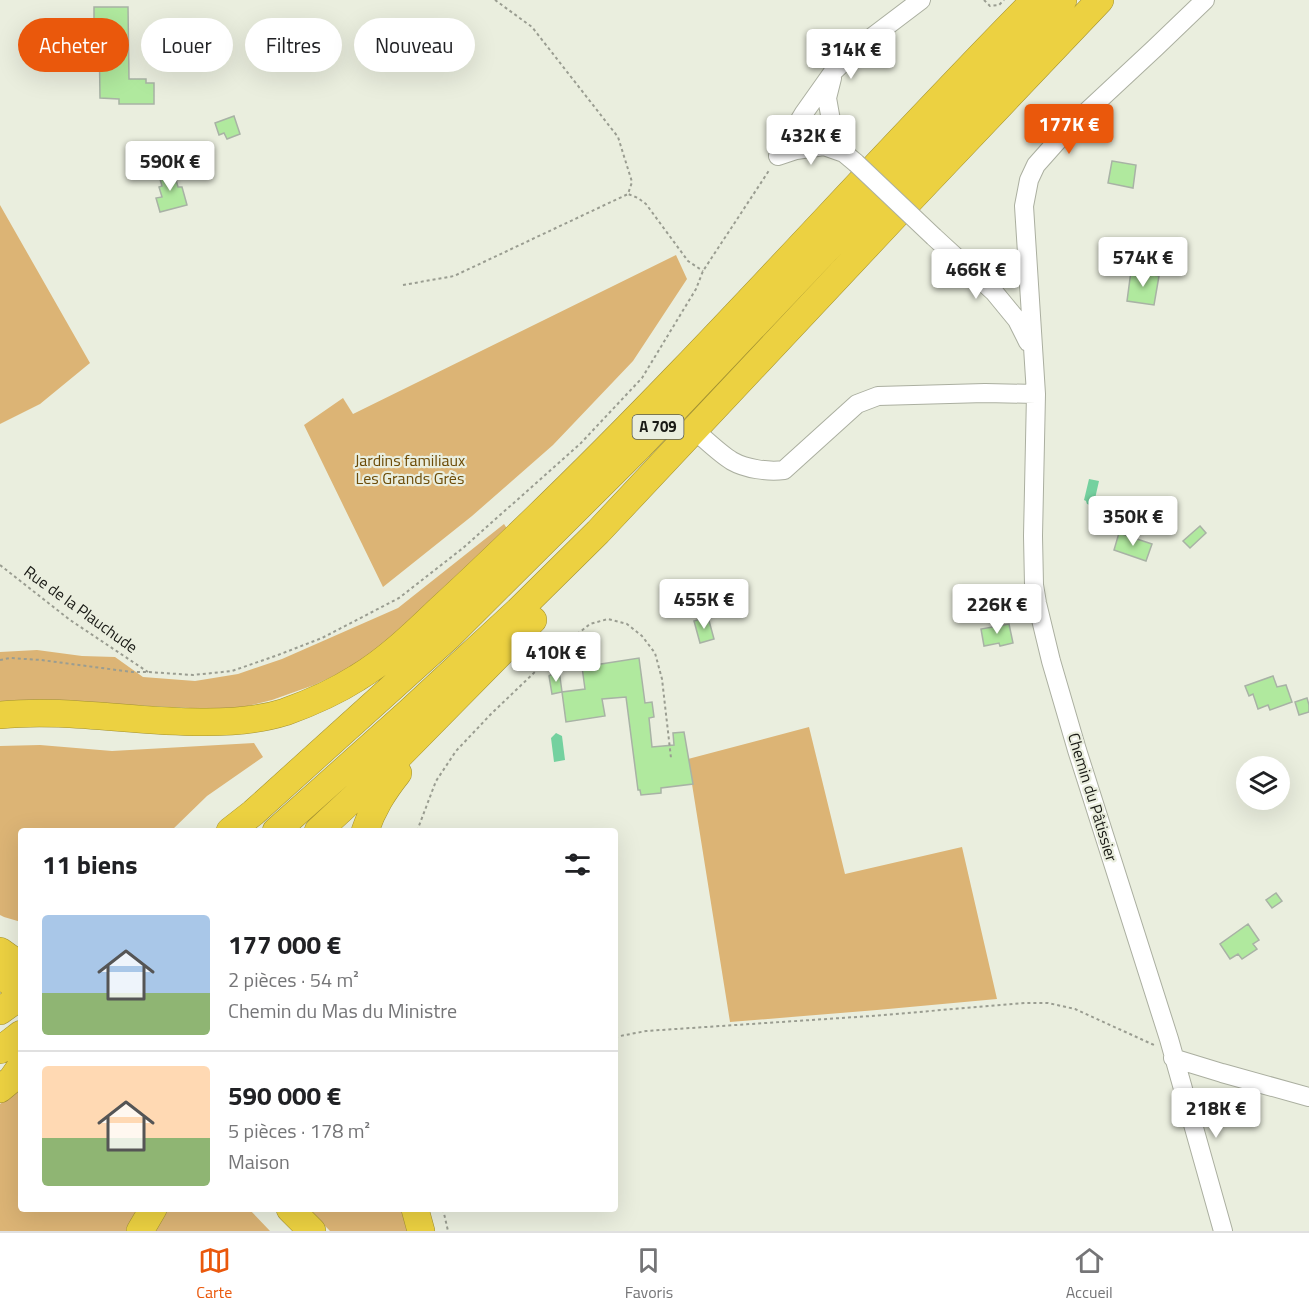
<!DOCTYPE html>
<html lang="fr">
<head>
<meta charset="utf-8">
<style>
  :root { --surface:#fff; --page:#f2f2f2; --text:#202124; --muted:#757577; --line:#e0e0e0; --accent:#ea580c }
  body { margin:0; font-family:"Titillium Web",sans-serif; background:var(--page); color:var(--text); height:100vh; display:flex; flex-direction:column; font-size:22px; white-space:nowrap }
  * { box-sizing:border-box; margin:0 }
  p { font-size:20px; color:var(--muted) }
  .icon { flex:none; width:33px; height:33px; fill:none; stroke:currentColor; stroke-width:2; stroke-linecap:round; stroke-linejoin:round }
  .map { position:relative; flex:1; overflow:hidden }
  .sheet { position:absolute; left:18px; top:828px; width:600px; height:384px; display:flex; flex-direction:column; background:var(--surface); border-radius:6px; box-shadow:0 6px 24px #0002 }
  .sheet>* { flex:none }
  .guide { position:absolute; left:18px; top:18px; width:600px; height:54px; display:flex; gap:12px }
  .fabs { position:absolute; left:1236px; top:756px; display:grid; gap:12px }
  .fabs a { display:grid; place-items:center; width:54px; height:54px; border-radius:50%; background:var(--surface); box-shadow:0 6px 24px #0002; font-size:30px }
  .price { position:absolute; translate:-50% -51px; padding:0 14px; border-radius:6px; background:#fff; color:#222; font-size:20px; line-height:39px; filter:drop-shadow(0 2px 3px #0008) }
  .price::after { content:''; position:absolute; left:50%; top:36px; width:18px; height:14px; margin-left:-9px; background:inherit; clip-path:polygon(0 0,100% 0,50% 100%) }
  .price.active { background:var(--accent); color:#fff }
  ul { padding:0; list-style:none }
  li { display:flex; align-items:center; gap:18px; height:150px; padding:0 24px }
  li+li { border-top:2px solid var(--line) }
  li span { display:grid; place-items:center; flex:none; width:168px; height:120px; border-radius:6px; color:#555 }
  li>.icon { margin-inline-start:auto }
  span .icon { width:72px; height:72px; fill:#fffc; stroke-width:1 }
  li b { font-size:26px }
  h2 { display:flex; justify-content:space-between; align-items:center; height:72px; padding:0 24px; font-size:26px }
  .tag { padding:0 21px; border-radius:27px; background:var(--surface); box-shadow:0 6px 24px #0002; font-size:21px; line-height:54px }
  .tag.active { background:var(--accent); color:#fff }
  .tab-bar { display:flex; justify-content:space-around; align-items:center; height:84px; border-top:2px solid var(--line); background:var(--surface); font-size:16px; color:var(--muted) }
  .tab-bar a { display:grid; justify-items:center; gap:3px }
  .tab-bar .active { color:var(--accent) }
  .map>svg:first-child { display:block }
  .green { fill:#dcb475 }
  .water { fill:#74d19f }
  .building { fill:#b0e99e; stroke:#a8b2a5; stroke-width:1.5 }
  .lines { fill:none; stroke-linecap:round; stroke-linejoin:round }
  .minor-casing { stroke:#abafa0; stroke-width:20 }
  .highway-casing { stroke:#a29132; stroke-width:28 }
  .path { stroke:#9a9d91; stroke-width:2; stroke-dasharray:3 3; stroke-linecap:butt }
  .minor { stroke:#fff; stroke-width:18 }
  .highway { stroke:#ecd141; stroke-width:27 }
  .minor-bridge-casing { stroke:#abafa0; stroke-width:20; stroke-linecap:butt }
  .minor-bridge { stroke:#fff; stroke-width:18 }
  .labels { text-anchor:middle; stroke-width:4.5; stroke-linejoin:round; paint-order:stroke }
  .shield { fill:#eaeede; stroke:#585a51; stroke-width:1.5 }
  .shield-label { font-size:15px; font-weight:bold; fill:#191a15 }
  .park-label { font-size:16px; fill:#6c4b07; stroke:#eaeede }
  .street-label { font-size:16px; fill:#191a15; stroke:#eaeede }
</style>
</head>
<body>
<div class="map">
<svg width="1309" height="1231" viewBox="0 0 1309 1231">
  <rect width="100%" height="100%" fill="#eaeede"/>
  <path class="green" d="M 0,205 L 90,363 L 40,404 L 0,424 Z
    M 676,255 L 687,279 L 633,361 L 553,445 L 472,516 L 383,587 L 304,425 L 343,398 L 353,414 Z
    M 504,524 L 508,530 L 407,627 L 348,669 L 314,685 L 272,700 L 231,710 L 110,704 L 0,703 L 0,652 L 37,650 L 82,656 L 115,657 L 143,677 L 195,681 L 238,674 L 282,659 L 398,608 Z
    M 809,727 L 845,874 L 962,847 L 997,999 L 877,1010 L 730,1022 L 688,759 Z
    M 254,743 L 263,757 L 207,796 L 171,831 L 21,831 L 21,922 L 4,917 L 0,915 L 0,746 L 40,745 L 112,751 Z
    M 21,1086 L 21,1209 L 141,1209 L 127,1231 L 0,1231 L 0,1104 Z
    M 167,1209 L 249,1209 L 270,1231 L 153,1231 Z
    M 309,1209 L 409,1209 L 414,1231 L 330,1231 Z"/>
  <path class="water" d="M 1089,479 L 1099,481 L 1094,503 L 1090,505 L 1087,504 L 1086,501 L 1084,500 Z
    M 556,733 L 562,736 L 565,760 L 554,762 L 551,738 Z"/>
  <path class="building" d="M 94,7 L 128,7 L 129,79 L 146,79 L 146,83 L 154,83 L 154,104 L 119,104 L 119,99 L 100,98 L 99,27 L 94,27 Z
    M 234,116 L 240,134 L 227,139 L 224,133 L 219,135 L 215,123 Z
    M 1112,161 L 1136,165 L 1133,188 L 1108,183 Z
    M 173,168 L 178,187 L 182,187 L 187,205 L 160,212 L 156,198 L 162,197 L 159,187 L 162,186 L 158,172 Z
    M 1131,271 L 1159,276 L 1154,305 L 1127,301 Z
    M 1200,526 L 1206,533 L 1190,548 L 1183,541 Z
    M 1119,533 L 1152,544 L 1146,561 L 1114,550 Z
    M 708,617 L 714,639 L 700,643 L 694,621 Z
    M 1009,624 L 1013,643 L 1000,646 L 999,643 L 984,646 L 981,629 Z
    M 639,658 L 645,703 L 652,702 L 654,717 L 649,718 L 652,747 L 674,745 L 673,733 L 684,732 L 693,784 L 661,788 L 661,793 L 641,795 L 640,790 L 638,790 L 626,697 L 602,699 L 605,716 L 566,722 L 562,692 L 585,689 L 582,667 Z
    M 559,670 L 562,692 L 552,694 L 549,676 Z
    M 1273,676 L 1277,687 L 1286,685 L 1292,702 L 1270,710 L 1268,705 L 1258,709 L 1253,694 L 1249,696 L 1245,686 Z
    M 1307,698 L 1309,705 L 1309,712 L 1299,715 L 1295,702 Z
    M 1276,893 L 1282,901 L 1272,908 L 1266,900 Z
    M 1248,924 L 1259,940 L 1253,944 L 1257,949 L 1242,959 L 1238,954 L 1230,959 L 1220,944 Z"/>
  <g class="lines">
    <defs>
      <path id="minor" d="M 1205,0 L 1155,48 L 1068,129 L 1036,165 L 1029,180 L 1024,206 L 1036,394 L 1033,536 L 1034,585 L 1037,603 L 1051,661 L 1077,750 L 1169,1039 L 1223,1231
        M 832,78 L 827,98 L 832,126 L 844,153 L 856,163
        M 778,156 L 804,113 L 833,72 L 859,47 L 921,0
        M 778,156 L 796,150 L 824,146 L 844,153
        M 934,237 L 994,292 L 1017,320 L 1028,342
        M 694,430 C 705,439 720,454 732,461 C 746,469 768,472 784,470 L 857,404 L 878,396 L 985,393 L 1036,394
        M 1173,1058 L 1222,1073 L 1309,1097"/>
      <path id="highway" d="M 0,715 C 68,708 137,723 206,722 C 233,722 260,720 285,712 C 310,703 335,692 357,678 C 387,660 414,634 439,610 C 472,580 504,549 536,518 C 708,352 866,171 1035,0
        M 230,831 L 253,813 L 449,636 L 639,447 L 1063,0
        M 276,831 L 409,712 L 518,611 L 598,532 L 894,217 L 1100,0
        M 318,831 L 402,753 L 533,620
        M 365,831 C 373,808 383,792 398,773
        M 0,951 L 21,966
        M 0,975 L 21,990
        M 0,1011 L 21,996
        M 0,1050 L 21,1034
        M 0,1089 L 12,1079 L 21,1066
        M 290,1209 L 312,1231
        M 415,1209 L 421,1231
        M 140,1231 L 153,1209"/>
    </defs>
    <use href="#minor" class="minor-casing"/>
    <use href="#highway" class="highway-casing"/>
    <path class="path" d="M 495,0 L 532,27 L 618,137 L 632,182 L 628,194 L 638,198 L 646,204 L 688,261 L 703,271
      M 984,0 L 990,6 L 999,5 L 1004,0
      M 403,285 L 454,276 L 628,194
      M 0,565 L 70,620 L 148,672
      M 0,660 L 10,658 L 41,660 L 132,672 L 148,672 L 193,675 L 232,671 L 278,655 L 322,638 L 399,598 L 463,548 L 580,444 L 642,378 L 696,289 L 703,271 L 770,169
      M 417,831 L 436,781 L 456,751 L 491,714 L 561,647 L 590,624 L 608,619 L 627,624 L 642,636 L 655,653 L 662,679 L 671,758
      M 615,1037 L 646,1031 L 871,1016 L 1025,1003 L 1048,1003 L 1075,1009 L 1154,1045
      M 443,1209 L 448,1231"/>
    <use href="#minor" class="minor"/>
    <use href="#highway" class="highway"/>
    <defs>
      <path id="minor-bridge" d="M 856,163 L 934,237"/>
    </defs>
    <use href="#minor-bridge" class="minor-bridge-casing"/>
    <use href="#minor-bridge" class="minor-bridge"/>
  </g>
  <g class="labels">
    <rect class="shield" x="632.5" y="415" width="51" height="24" rx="4.5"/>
    <g class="shield-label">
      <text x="658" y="432">A 709</text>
    </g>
    <g class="park-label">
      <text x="410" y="466">Jardins familiaux<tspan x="410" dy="18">Les Grands Grès</tspan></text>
    </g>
    <g class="street-label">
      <text transform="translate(81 609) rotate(36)" y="6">Rue de la Plauchude</text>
      <text transform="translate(1093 797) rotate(73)" y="6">Chemin du Pâtissier</text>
    </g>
  </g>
</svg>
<div class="fabs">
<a><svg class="icon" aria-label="layers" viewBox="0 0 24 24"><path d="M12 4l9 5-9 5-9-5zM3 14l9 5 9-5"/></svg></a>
</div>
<b class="price" style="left:851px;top:80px">314K €</b>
<b class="price active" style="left:1069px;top:155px">177K €</b>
<b class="price" style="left:811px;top:166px">432K €</b>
<b class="price" style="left:170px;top:192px">590K €</b>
<b class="price" style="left:1143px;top:288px">574K €</b>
<b class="price" style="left:976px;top:300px">466K €</b>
<b class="price" style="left:1133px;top:547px">350K €</b>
<b class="price" style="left:704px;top:630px">455K €</b>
<b class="price" style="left:997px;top:635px">226K €</b>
<b class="price" style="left:556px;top:683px">410K €</b>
<b class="price" style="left:1216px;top:1139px">218K €</b>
<div class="guide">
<a class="tag active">Acheter</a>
<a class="tag">Louer</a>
<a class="tag">Filtres</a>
<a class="tag">Nouveau</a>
</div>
<section class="sheet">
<h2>11 biens<svg class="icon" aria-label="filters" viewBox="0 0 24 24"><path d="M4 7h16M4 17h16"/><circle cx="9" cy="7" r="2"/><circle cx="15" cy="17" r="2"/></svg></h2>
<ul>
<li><span style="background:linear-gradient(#a9c7e8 65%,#8fb573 0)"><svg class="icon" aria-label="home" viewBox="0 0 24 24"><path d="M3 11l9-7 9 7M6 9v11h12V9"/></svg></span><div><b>177 000 €</b><p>2 pièces · 54 m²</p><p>Chemin du Mas du Ministre</p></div></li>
<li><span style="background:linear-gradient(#ffd9b3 60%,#8fb573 0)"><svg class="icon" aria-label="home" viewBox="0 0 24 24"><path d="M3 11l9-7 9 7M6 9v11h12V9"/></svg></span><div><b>590 000 €</b><p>5 pièces · 178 m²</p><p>Maison</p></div></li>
</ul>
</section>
</div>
<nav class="tab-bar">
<a class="active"><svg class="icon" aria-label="map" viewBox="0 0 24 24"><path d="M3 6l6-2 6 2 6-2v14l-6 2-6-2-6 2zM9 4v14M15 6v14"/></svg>Carte</a>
<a><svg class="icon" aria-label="saved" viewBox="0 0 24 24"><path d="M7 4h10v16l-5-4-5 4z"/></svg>Favoris</a>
<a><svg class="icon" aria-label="home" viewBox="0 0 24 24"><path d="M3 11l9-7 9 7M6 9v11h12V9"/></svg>Accueil</a>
</nav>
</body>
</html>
